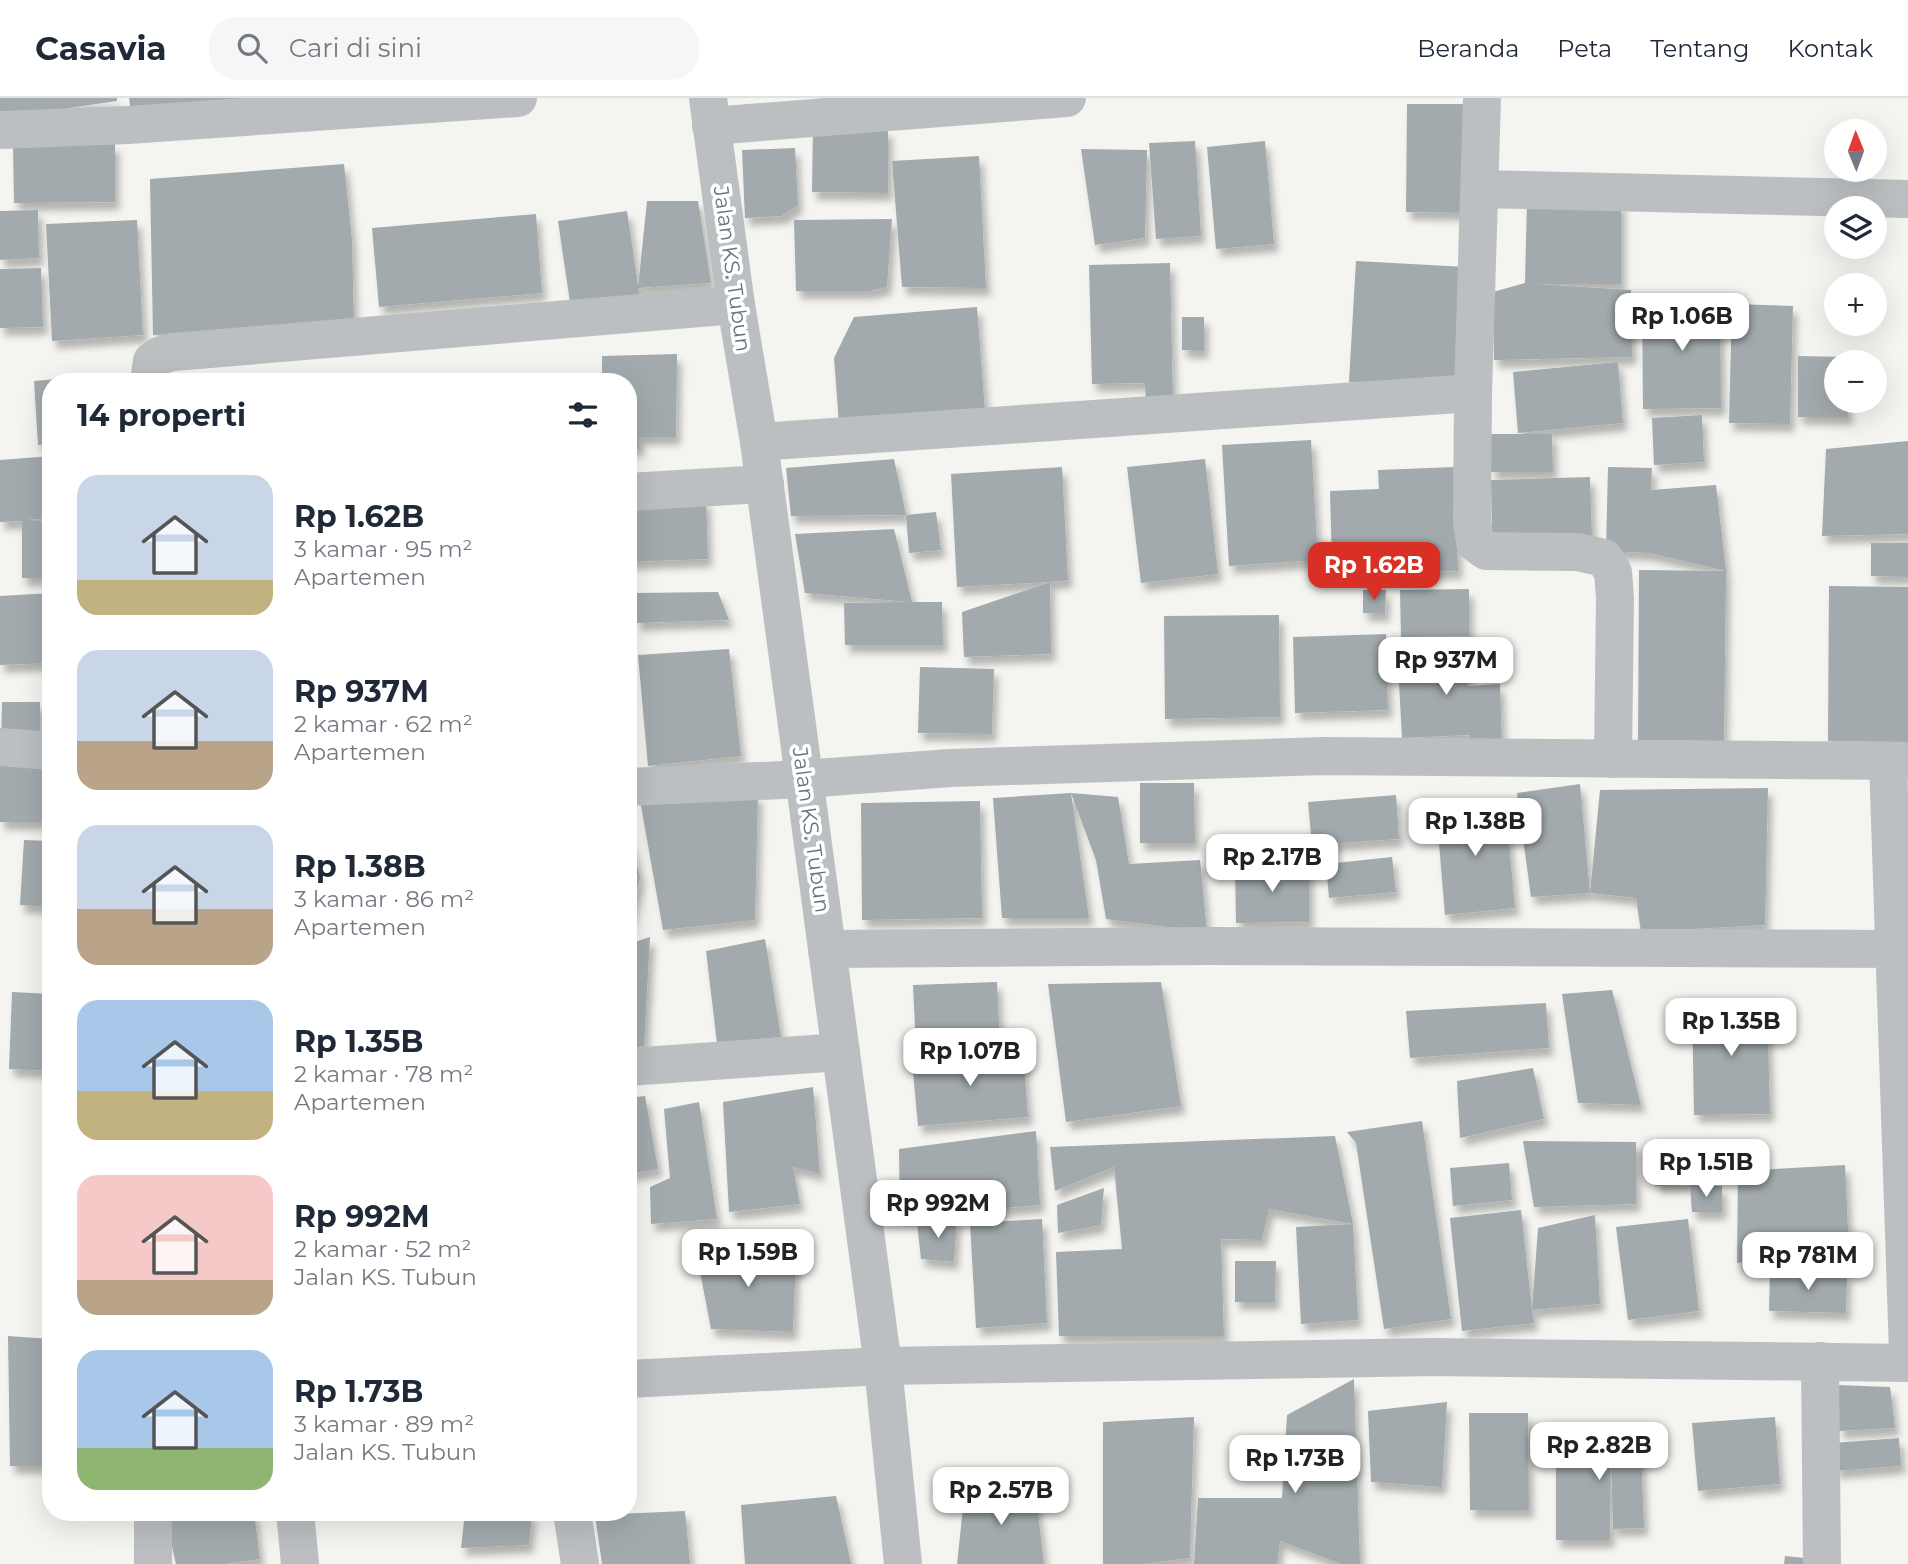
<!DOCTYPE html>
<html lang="id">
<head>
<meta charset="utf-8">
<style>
  :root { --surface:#fff; --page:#f6f6f7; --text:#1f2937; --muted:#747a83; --line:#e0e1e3; --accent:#d93025 }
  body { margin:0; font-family:Montserrat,sans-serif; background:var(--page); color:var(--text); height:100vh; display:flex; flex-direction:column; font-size:26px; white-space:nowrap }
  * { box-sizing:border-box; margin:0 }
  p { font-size:23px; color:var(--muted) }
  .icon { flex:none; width:38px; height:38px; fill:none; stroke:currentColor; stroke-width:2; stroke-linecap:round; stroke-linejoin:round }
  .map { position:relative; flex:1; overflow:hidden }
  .side { position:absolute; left:42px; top:275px; width:595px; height:1148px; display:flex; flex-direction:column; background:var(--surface); border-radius:28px; box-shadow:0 7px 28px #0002 }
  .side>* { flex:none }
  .needle { width:46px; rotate:359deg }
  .buttons { position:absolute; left:1824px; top:21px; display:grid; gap:14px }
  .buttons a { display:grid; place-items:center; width:63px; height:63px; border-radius:50%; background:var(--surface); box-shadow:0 7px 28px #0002; font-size:35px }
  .price { position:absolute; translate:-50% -60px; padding:0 16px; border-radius:14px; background:#fff; color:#222; font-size:23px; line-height:46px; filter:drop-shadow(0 2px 4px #0008) }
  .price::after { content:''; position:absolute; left:50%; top:42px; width:21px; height:16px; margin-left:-10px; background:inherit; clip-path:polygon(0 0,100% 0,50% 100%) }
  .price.selected { background:var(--accent); color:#fff }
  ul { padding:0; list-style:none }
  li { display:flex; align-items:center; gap:21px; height:175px; padding:0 35px }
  li span { display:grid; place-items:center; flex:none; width:196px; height:140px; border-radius:21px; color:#555 }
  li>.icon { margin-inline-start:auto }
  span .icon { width:84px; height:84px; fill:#fffc; stroke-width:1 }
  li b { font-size:30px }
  h2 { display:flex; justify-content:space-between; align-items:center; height:84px; padding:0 35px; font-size:30px }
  header { display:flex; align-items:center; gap:42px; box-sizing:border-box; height:98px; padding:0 35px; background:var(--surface); border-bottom:2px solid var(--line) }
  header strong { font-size:33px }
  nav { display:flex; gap:38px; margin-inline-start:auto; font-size:24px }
  .search { width:490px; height:63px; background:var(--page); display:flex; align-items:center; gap:18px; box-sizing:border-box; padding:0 24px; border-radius:28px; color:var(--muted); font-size:26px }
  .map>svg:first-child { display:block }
  .building { fill:#a2aaad; filter:url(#shadow) }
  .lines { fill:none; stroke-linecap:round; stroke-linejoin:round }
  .minor { stroke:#bbbfc1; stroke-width:38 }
  .tertiary { stroke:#bbbfc1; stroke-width:38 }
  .labels { text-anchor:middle; stroke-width:7; stroke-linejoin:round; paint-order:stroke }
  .street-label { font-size:21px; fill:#67747d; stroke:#fff }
</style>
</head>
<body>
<header>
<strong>Casavia</strong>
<div class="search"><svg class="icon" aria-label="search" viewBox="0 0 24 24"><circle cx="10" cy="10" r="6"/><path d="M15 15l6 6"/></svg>Cari di sini</div>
<nav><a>Beranda</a><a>Peta</a><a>Tentang</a><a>Kontak</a></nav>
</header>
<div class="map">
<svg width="1908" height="1466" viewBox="0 0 1908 1466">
  <defs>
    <filter id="shadow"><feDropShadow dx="4.5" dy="8" stdDeviation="3.5" flood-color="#0004"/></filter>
  </defs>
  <rect width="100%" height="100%" fill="#f4f4f0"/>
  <path class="building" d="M 0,0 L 117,0 L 117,3 L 0,20 Z
    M 129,0 L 248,0 L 131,16 Z
    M 1407,6 L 1473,6 L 1472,115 L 1406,114 Z
    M 813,29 L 888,31 L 888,95 L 812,94 Z
    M 1195,43 L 1201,138 L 1156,141 L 1149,45 Z
    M 1265,43 L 1274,146 L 1216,151 L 1207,49 Z
    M 115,46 L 115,104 L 14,105 L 13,47 Z
    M 795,50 L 798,107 L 782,118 L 745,120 L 742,52 Z
    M 1081,51 L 1147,52 L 1145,140 L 1095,147 Z
    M 979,58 L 986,190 L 902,189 L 892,63 Z
    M 344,66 L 352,142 L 354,230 L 153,237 L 150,81 Z
    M 647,103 L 698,103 L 711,185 L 638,190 Z
    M 1527,103 L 1621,104 L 1621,186 L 1537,186 L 1631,192 L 1632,259 L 1494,262 L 1493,194 L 1525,185 Z
    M 38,112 L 39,160 L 0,162 L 0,113 Z
    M 627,113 L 640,200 L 571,211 L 558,123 Z
    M 536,116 L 542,195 L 379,209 L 372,130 Z
    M 892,121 L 887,189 L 870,193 L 796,193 L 794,122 Z
    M 137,122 L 143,237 L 52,243 L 46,126 Z
    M 1356,163 L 1466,169 L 1458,291 L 1349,284 Z
    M 1170,165 L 1173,306 L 1146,307 L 1145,285 L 1092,286 L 1089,167 Z
    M 41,170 L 43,229 L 0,230 L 0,171 Z
    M 1720,199 L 1721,310 L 1643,311 L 1642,201 Z
    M 1732,206 L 1793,208 L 1790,326 L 1729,325 Z
    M 977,209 L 985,313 L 839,325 L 834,260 L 854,219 Z
    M 1182,219 L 1204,219 L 1204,253 L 1182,252 Z
    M 677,256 L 676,339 L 639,339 L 639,351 L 628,351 L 628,284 L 602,284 L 602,258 Z
    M 1798,258 L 1848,259 L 1848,264 L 1836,264 L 1836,303 L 1848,303 L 1848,319 L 1798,319 Z
    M 1618,264 L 1623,325 L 1518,335 L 1513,274 Z
    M 117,276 L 118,284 L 51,284 L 51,346 L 38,347 L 34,283 Z
    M 1702,317 L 1704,364 L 1654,367 L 1652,320 Z
    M 1491,336 L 1552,336 L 1553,374 L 1491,374 Z
    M 1311,342 L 1318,462 L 1229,468 L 1222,347 Z
    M 1908,343 L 1908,436 L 1822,438 L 1826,351 Z
    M 51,358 L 51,420 L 26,422 L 51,423 L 51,480 L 22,480 L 22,423 L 0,424 L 0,362 Z
    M 894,361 L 906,417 L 791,418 L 786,370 Z
    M 1205,361 L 1218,476 L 1141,485 L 1127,369 Z
    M 1062,369 L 1068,482 L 1050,484 L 1051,556 L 964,559 L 962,514 L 1050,484 L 957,489 L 951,376 Z
    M 1455,369 L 1458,473 L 1380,475 L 1381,463 L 1332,465 L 1330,393 L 1379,391 L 1378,372 Z
    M 1608,369 L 1652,370 L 1651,392 L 1716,387 L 1726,473 L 1649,455 L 1606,453 Z
    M 1590,379 L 1592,440 L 1492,442 L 1491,382 Z
    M 706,401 L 708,461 L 628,464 L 628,403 Z
    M 936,414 L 941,452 L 909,455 L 906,417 Z
    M 894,431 L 912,504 L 942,504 L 943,547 L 845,547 L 844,505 L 909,504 L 805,495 L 795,436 Z
    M 1871,445 L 1908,445 L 1908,479 L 1871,478 Z
    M 1639,472 L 1726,473 L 1724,646 L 1638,646 Z
    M 1829,488 L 1908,489 L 1908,644 L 1828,643 Z
    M 1469,491 L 1469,538 L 1401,539 L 1400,492 Z
    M 1363,492 L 1386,492 L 1385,516 L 1363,515 Z
    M 718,494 L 729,522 L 636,525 L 636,495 Z
    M 51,495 L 51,565 L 0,567 L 0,498 Z
    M 1279,517 L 1280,619 L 1165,621 L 1164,518 Z
    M 1386,536 L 1388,612 L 1295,615 L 1293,539 Z
    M 1465,546 L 1468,588 L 1500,586 L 1502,648 L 1470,649 L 1470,637 L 1402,640 L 1397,549 Z
    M 729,551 L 741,658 L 648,668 L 638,557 Z
    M 920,569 L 994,571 L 992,636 L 918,635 Z
    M 2,604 L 40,604 L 40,647 L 1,646 Z
    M 0,665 L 51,665 L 51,724 L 0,724 Z
    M 1140,685 L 1194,685 L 1195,745 L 1140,745 Z
    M 1580,686 L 1590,795 L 1600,692 L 1768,690 L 1765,827 L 1641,834 L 1636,800 L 1590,795 L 1531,799 L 1517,695 Z
    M 1071,695 L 1118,699 L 1129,766 L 1200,762 L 1207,834 L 1106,821 L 1096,762 L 1071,695 L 1089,820 L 1002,820 L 993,700 Z
    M 758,696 L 755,822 L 663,832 L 640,702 Z
    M 1396,697 L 1399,741 L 1312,747 L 1308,704 Z
    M 1505,702 L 1515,810 L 1445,817 L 1436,709 Z
    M 980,703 L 982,820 L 862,822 L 861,705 Z
    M 628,737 L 629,737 L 640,779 L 628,778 Z
    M 24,742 L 51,743 L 51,809 L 20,807 Z
    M 1392,759 L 1396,794 L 1329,800 L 1326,766 Z
    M 1309,768 L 1309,824 L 1236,825 L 1235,769 Z
    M 640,779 L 629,830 L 628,830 L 628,781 Z
    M 650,839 L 644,948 L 628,951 L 628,846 Z
    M 765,841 L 781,939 L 717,945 L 706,853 Z
    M 997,884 L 1000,947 L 916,950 L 913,887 Z
    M 1161,884 L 1181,1008 L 1066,1024 L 1048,886 Z
    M 1612,892 L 1641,1007 L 1578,1005 L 1562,896 Z
    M 12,894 L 51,896 L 51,973 L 9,971 Z
    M 1767,903 L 1770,1016 L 1694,1017 L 1692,905 Z
    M 1546,905 L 1549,950 L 1410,960 L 1406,913 Z
    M 1023,953 L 1028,1019 L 918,1028 L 912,962 Z
    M 1533,970 L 1544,1021 L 1460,1040 L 1457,983 Z
    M 813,989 L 820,1076 L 793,1069 L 800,1106 L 729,1114 L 723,1004 Z
    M 645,998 L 658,1071 L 628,1076 L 628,1000 Z
    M 699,1004 L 717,1121 L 651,1126 L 650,1089 L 670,1080 L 664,1011 Z
    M 1422,1023 L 1451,1221 L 1384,1231 L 1356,1045 L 1347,1034 Z
    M 1036,1033 L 1040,1107 L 900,1119 L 899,1051 Z
    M 1335,1038 L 1353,1126 L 1269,1111 L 1262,1142 L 1221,1141 L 1224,1238 L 1059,1238 L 1056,1154 L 1122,1151 L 1114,1069 L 1055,1093 L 1050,1049 Z
    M 1523,1043 L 1636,1044 L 1636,1106 L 1534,1109 Z
    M 1689,1054 L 1690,1087 L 1655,1088 L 1655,1055 Z
    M 1509,1065 L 1512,1102 L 1453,1108 L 1450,1070 Z
    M 1845,1067 L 1849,1153 L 1737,1165 L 1738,1073 Z
    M 1690,1087 L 1722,1088 L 1722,1114 L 1692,1114 Z
    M 1104,1090 L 1101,1127 L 1058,1135 L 1057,1107 Z
    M 1521,1112 L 1532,1212 L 1538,1130 L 1595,1117 L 1600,1206 L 1532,1212 L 1534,1225 L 1462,1233 L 1450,1120 Z
    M 957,1119 L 954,1164 L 921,1161 L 917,1125 Z
    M 1042,1121 L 1047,1225 L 976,1230 L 970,1125 Z
    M 1688,1121 L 1699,1213 L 1628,1222 L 1616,1129 Z
    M 1353,1126 L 1358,1222 L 1301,1226 L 1296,1129 Z
    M 695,1147 L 796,1159 L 793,1234 L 711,1231 Z
    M 1235,1163 L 1276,1163 L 1275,1204 L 1235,1204 Z
    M 1770,1173 L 1847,1174 L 1846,1215 L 1769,1213 Z
    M 8,1238 L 51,1241 L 51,1368 L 10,1368 Z
    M 1354,1281 L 1360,1466 L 1341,1466 L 1280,1443 L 1277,1466 L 1194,1466 L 1198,1400 L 1282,1400 L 1287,1317 Z
    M 1837,1287 L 1890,1289 L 1895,1330 L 1839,1333 Z
    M 1447,1304 L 1442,1389 L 1371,1384 L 1368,1313 Z
    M 1469,1315 L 1528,1315 L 1529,1412 L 1470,1412 Z
    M 1194,1319 L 1190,1460 L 1143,1466 L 1103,1466 L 1103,1324 Z
    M 1775,1319 L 1780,1386 L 1698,1393 L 1692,1325 Z
    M 1640,1324 L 1644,1430 L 1613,1431 L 1611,1358 L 1610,1442 L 1556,1442 L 1556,1335 L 1611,1334 L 1610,1325 Z
    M 1899,1340 L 1901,1368 L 1835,1373 L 1833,1345 Z
    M 1035,1388 L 1044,1466 L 957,1466 L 965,1391 Z
    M 836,1398 L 851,1466 L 745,1466 L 741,1407 Z
    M 685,1413 L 690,1466 L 602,1466 L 595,1417 Z
    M 164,1414 L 254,1414 L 260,1461 L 224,1466 L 176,1466 Z
    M 465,1414 L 532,1414 L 529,1447 L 461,1450 Z
    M 1785,1458 L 1805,1460 L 1804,1466 L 1784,1466 Z"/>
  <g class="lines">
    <path class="minor" d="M 1482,0 L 1473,295 L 1472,423 L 1475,445 L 1486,453 L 1578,454 L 1604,460 L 1613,474 L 1615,500 L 1613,661
      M 711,28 L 1067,0
      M 0,32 L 128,27 L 518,0
      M 1480,91 L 1908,101
      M 149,284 L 152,263 L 159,258 L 173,254 L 736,207
      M 759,344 L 1473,295
      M 628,394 L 765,386
      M 0,649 L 51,653
      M 1888,663 L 1908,1254
      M 628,689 L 804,681 L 950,670 L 1324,658 L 1908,663
      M 827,851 L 1209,848 L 1908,851
      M 628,969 L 841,954
      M 1820,1263 L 1822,1466
      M 628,1281 L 883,1268 L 1435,1259 L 1908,1265
      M 153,1414 L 153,1466
      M 295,1414 L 300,1466
      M 572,1414 L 580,1466"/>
    <path class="tertiary" d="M 708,0 L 736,207 L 759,344 L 883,1268 L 903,1466"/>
  </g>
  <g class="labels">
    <g class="street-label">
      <text transform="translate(732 171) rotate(82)" y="7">Jalan KS. Tubun</text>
      <text transform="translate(811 732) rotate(82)" y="7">Jalan KS. Tubun</text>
    </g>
  </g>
</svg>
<div class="buttons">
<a><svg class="needle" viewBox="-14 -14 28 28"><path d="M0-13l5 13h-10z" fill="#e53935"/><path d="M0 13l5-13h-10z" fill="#747a83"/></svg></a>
<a><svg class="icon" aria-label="layers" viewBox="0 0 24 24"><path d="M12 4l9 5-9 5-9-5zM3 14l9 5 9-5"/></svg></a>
<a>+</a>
<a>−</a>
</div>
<b class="price" style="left:1682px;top:255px">Rp 1.06B</b>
<b class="price selected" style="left:1374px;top:504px">Rp 1.62B</b>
<b class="price" style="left:1446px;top:599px">Rp 937M</b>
<b class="price" style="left:1475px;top:760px">Rp 1.38B</b>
<b class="price" style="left:1272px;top:796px">Rp 2.17B</b>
<b class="price" style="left:1731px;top:960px">Rp 1.35B</b>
<b class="price" style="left:970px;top:990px">Rp 1.07B</b>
<b class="price" style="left:1706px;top:1101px">Rp 1.51B</b>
<b class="price" style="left:938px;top:1142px">Rp 992M</b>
<b class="price" style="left:748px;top:1191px">Rp 1.59B</b>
<b class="price" style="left:1808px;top:1194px">Rp 781M</b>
<b class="price" style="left:1599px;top:1384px">Rp 2.82B</b>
<b class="price" style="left:1295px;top:1397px">Rp 1.73B</b>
<b class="price" style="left:1001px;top:1429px">Rp 2.57B</b>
<section class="side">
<h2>14 properti<svg class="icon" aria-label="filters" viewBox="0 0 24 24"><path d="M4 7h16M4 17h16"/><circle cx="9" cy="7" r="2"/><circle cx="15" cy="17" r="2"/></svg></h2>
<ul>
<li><span style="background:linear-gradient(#c9d6e8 75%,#c2b280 0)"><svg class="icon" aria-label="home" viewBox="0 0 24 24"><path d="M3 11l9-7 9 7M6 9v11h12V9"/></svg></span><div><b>Rp 1.62B</b><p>3 kamar · 95 m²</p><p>Apartemen</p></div></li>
<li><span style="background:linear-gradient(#c9d6e8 65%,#b9a48a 0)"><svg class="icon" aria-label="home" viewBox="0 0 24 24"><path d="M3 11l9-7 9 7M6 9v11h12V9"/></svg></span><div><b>Rp 937M</b><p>2 kamar · 62 m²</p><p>Apartemen</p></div></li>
<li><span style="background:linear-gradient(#c9d6e8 60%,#b9a48a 0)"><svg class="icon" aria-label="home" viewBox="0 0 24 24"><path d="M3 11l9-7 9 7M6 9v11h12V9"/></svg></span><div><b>Rp 1.38B</b><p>3 kamar · 86 m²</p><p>Apartemen</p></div></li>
<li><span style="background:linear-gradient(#a9c7e8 65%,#c2b280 0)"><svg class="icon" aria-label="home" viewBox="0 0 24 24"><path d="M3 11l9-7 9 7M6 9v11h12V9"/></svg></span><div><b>Rp 1.35B</b><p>2 kamar · 78 m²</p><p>Apartemen</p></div></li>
<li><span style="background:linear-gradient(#f6c9c9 75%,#b9a48a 0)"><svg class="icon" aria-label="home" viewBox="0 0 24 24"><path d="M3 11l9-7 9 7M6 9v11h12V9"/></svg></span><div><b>Rp 992M</b><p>2 kamar · 52 m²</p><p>Jalan KS. Tubun</p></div></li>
<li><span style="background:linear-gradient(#a9c7e8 70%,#8fb573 0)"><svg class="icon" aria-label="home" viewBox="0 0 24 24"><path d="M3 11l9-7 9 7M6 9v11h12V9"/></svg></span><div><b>Rp 1.73B</b><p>3 kamar · 89 m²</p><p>Jalan KS. Tubun</p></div></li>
</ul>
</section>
</div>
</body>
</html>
